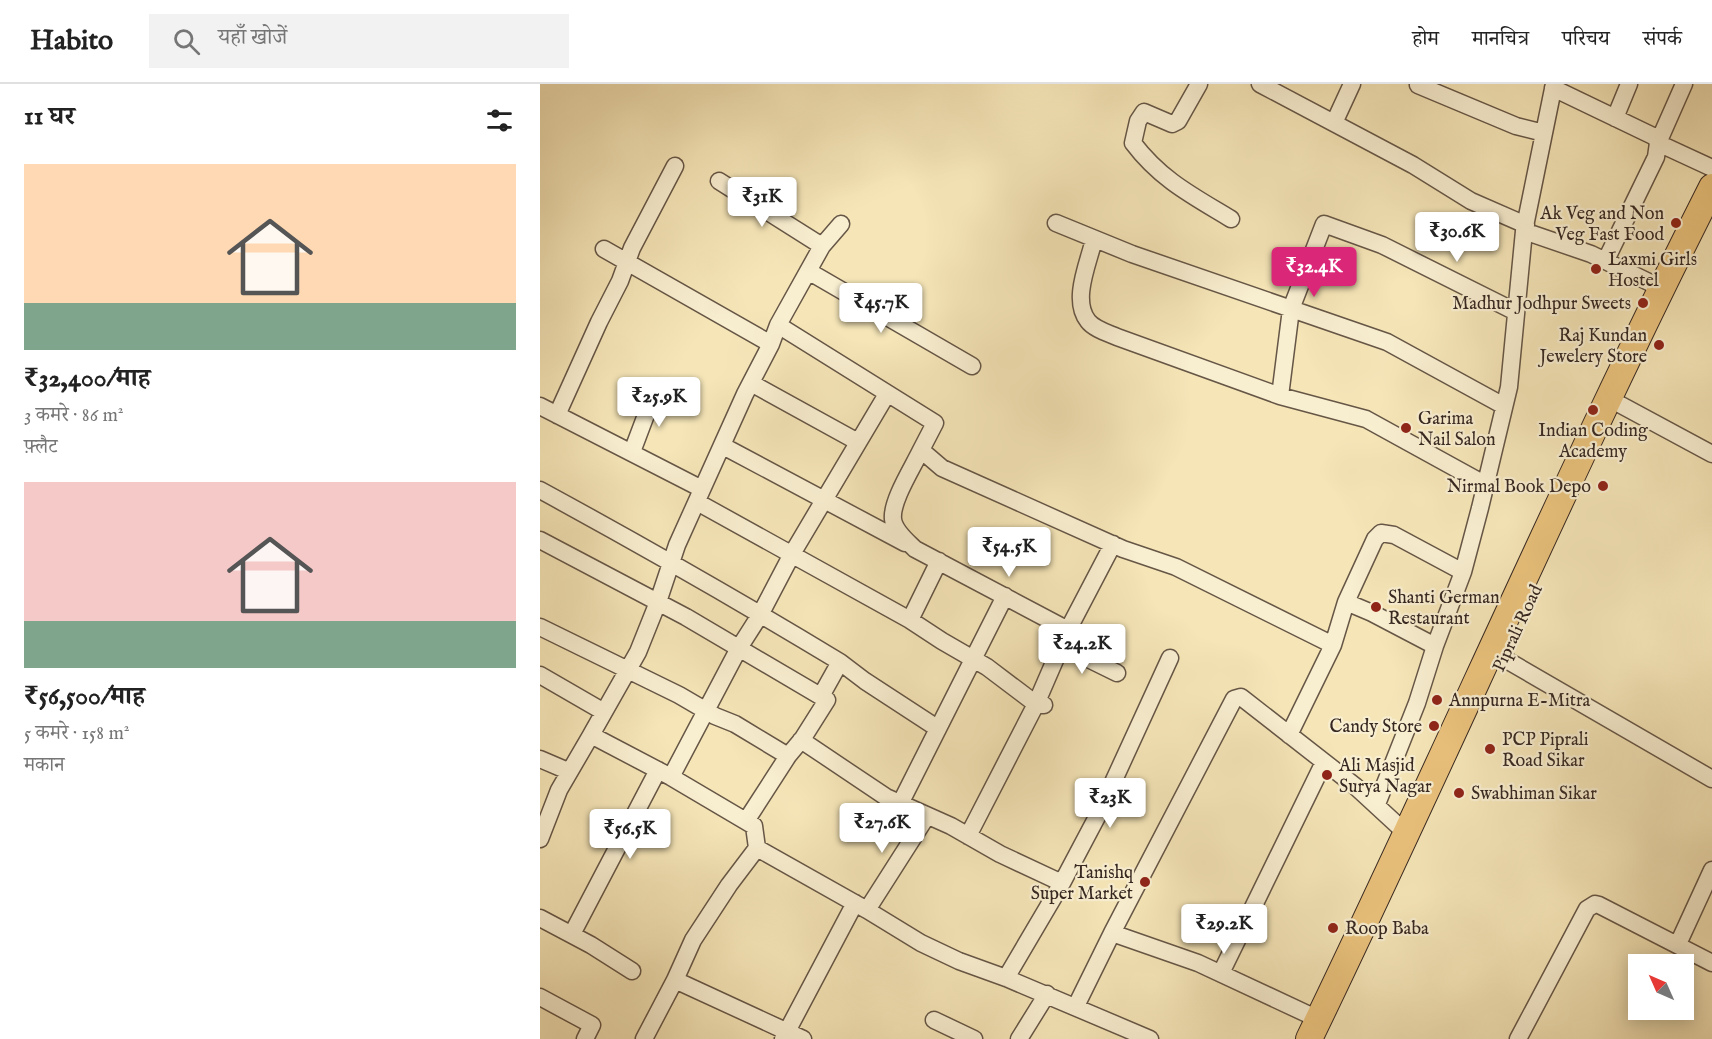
<!DOCTYPE html>
<html lang="hi">
<head>
<meta charset="utf-8">
<style>
  :root { --surface:#fff; --page:#f2f2f2; --text:#222; --muted:#767676; --line:#e0e0e0; --accent:#db2777 }
  body { margin:0; font-family:"IM FELL English","Noto Serif Devanagari",serif; background:var(--page); color:var(--text); height:100vh; display:flex; flex-direction:column; font-size:22px; white-space:nowrap }
  * { box-sizing:border-box; margin:0 }
  p { font-size:20px; color:var(--muted) }
  .icon { flex:none; width:33px; height:33px; fill:none; stroke:currentColor; stroke-width:2; stroke-linecap:round; stroke-linejoin:round }
  .map { position:relative; flex:1; overflow:hidden }
  .drawer { display:flex; flex-direction:column; background:var(--surface); width:540px }
  .drawer>* { flex:none }
  .needle { width:39px; rotate:315deg }
  .tools { position:absolute; left:1088px; top:870px; display:grid; gap:12px }
  .tools a { display:grid; place-items:center; width:66px; height:66px; border-radius:0px; background:var(--surface); box-shadow:0 3px 15px #0003; font-size:30px }
  .price { position:absolute; translate:-50% -51px; padding:0 14px; border-radius:6px; background:#fff; color:#222; font-size:20px; line-height:39px; filter:drop-shadow(0 2px 3px #0008) }
  .price::after { content:''; position:absolute; left:50%; top:36px; width:18px; height:14px; margin-left:-9px; background:inherit; clip-path:polygon(0 0,100% 0,50% 100%) }
  .price.selected { background:var(--accent); color:#fff }
  ul { padding:0; list-style:none }
  li { display:grid; align-content:center; gap:12px; height:318px; padding:0 24px }
  li span { display:grid; place-items:center; height:186px; border-radius:0px; color:#555 }
  li>.icon { margin-inline-start:auto }
  span .icon { width:108px; height:108px; fill:#fffc; stroke-width:1 }
  li b { font-size:26px }
  h2 { display:flex; justify-content:space-between; align-items:center; height:72px; padding:0 24px; font-size:26px }
  header { display:flex; align-items:center; gap:36px; box-sizing:border-box; height:84px; padding:0 30px; background:var(--surface); border-bottom:2px solid var(--line) }
  header strong { font-size:28px }
  nav { display:flex; gap:33px; margin-inline-start:auto; font-size:21px }
  .search { width:420px; height:54px; background:var(--page); display:flex; align-items:center; gap:15px; box-sizing:border-box; padding:0 21px; border-radius:0px; color:var(--muted); font-size:22px }
  main { display:flex; flex:1; min-height:0 }
  .map>svg:first-child { display:block }
  .lines { fill:none; stroke-linecap:round; stroke-linejoin:round }
  .street-casing { stroke:#665646; stroke-width:19 }
  .primary-casing { stroke:#362721; stroke-width:28 }
  .street { stroke:#f8eed0; stroke-width:16 }
  .primary { stroke:#eac27c; stroke-width:26 }
  .poi-dot { fill:#8f2418; stroke:#f8eed0; stroke-width:2 }
  .labels { text-anchor:middle; stroke-width:4.5; stroke-linejoin:round; paint-order:stroke }
  .poi-label { font-size:18px; fill:#362721; stroke:#f8eed0; text-anchor:start }
  .street-label { font-size:18px; fill:#362721; stroke:#f8eed0 }
</style>
</head>
<body>
<header>
<strong>Habito</strong>
<div class="search"><svg class="icon" aria-label="search" viewBox="0 0 24 24"><circle cx="10" cy="10" r="6"/><path d="M15 15l6 6"/></svg>यहाँ खोजें</div>
<nav><a>होम</a><a>मानचित्र</a><a>परिचय</a><a>संपर्क</a></nav>
</header>
<main>
<section class="drawer">
<h2>11 घर<svg class="icon" aria-label="filters" viewBox="0 0 24 24"><path d="M4 7h16M4 17h16"/><circle cx="9" cy="7" r="2"/><circle cx="15" cy="17" r="2"/></svg></h2>
<ul>
<li><span style="background:linear-gradient(#ffd9b3 75%,#7fa58c 0)"><svg class="icon" aria-label="home" viewBox="0 0 24 24"><path d="M3 11l9-7 9 7M6 9v11h12V9"/></svg></span><div><b>₹32,400/माह</b><p>3 कमरे · 86 m²</p><p>फ़्लैट</p></div></li>
<li><span style="background:linear-gradient(#f6c9c9 75%,#7fa58c 0)"><svg class="icon" aria-label="home" viewBox="0 0 24 24"><path d="M3 11l9-7 9 7M6 9v11h12V9"/></svg></span><div><b>₹56,500/माह</b><p>5 कमरे · 158 m²</p><p>मकान</p></div></li>
</ul>
</section>
<div class="map">
<svg width="1172" height="955" viewBox="0 0 1172 955">
  <rect width="100%" height="100%" fill="#f5e5b7"/>
  <filter id="stains"><feTurbulence type="fractalNoise" baseFrequency=".00333" numOctaves="4"/><feColorMatrix values="0 0 0 0 .2 0 0 0 0 .09 0 0 0 0 .02 0 0 0 .5 -.17"/></filter>
  <radialGradient id="worn" r=".72"><stop offset=".6" stop-color="#630" stop-opacity="0"/><stop offset="1" stop-color="#630" stop-opacity=".3"/></radialGradient>
  <g class="lines">
    <defs>
      <path id="street" d="M 659,0 L 638,37 L 632,40 L 604,28 L 598,37 L 593,59 C 621,96 653,112 691,135
        M 720,0 L 873,81 L 931,117 L 986,141
        M 1144,0 L 1118,59 L 1172,84
        M 878,1 L 976,42 L 1004,49
        M 1013,4 L 1115,53 L 1118,59 L 1116,73 L 1066,176
        M 1075,34 L 1089,0
        M 794,39 L 812,0
        M 179,97 L 282,162
        M 516,139 L 592,170 L 847,258 L 964,322
        M 984,147 L 1051,170 L 1121,204
        M 554,155 C 549,178 531,216 548,237 C 554,245 568,249 577,253 L 740,312 L 826,335 L 946,401
        M 64,165 L 231,260
        M 268,187 L 432,282
        M 238,241 L 282,162 L 301,140
        M 211,299 L 318,358
        M 740,312 L 751,225 L 784,140 L 842,161 L 976,228
        M 1081,321 L 1172,370
        M 0,322 L 162,405
        M 17,331 L 59,238 L 80,197 L 92,164 L 135,82
        M 183,362 L 365,459
        M 381,366 C 373,383 351,417 353,435 C 354,447 367,457 375,465 L 528,546 L 496,620 L 428,752
        M 92,368 L 115,307
        M 0,406 C 101,461 201,518 300,578 L 281,612
        M 157,418 L 370,536 L 402,557 L 447,583 L 496,620 L 504,621
        M 0,456 L 146,533 L 287,616 L 263,654 L 248,672 L 206,737
        M 806,518 L 835,455 L 841,449 L 854,451 L 923,488
        M 370,536 L 399,477
        M 0,543 L 139,611 L 175,632 L 195,640 L 248,672
        M 528,546 L 573,460
        M 522,562 L 577,589
        M 895,562 L 923,488 L 940,424 L 969,303 L 984,147 L 1014,0
        M 963,574 L 1172,695
        M 300,578 L 325,597 L 397,644
        M 0,591 L 64,628
        M 51,651 L 98,568 L 118,518 L 137,461 L 205,310 L 231,260 L 238,241 L 395,339 L 381,366 L 402,384 L 583,465 L 636,483 L 793,561
        M 749,651 L 793,561 L 806,518 L 832,529 L 895,562 L 877,619 L 837,720
        M 261,656 L 346,713 L 411,742 L 460,770 L 522,799
        M 0,675 L 28,687
        M 131,693 L 199,564 L 220,531 L 252,470 L 347,310
        M 360,720 L 465,512
        M 0,755 L 19,706 L 51,651 L 131,693 L 214,742 L 217,764 L 189,801 L 153,856 L 135,896 L 104,955
        M 217,764 L 327,826 L 381,859 L 419,877 L 466,894 L 610,955
        M 327,826 L 387,732
        M 0,834 L 51,861 L 92,887
        M 572,849 L 658,879 L 778,935
        M 32,850 L 118,686
        M 1138,860 L 1172,786
        M 681,889 L 784,678
        M 466,894 L 522,799 L 558,731 L 630,574
        M 135,896 L 263,955
        M 0,913 L 52,941 L 45,955
        M 536,922 L 572,849 L 694,615 L 701,613 L 815,702 L 866,749
        M 394,936 L 434,955
        M 243,955 L 315,819
        M 479,955 L 507,910
        M 978,955 L 1047,825 L 1055,820 L 1059,821 L 1172,879"/>
      <path id="primary" d="M 769,955 C 906,672 1030,384 1172,103"/>
    </defs>
    <use href="#street" class="street-casing"/>
    <use href="#primary" class="primary-casing"/>
    <use href="#street" class="street"/>
    <use href="#primary" class="primary"/>
  </g>
  <g class="poi-dot">
    <circle cx="1136" cy="139" r="6"/>
    <circle cx="1056" cy="185" r="6"/>
    <circle cx="1103" cy="219" r="6"/>
    <circle cx="1119" cy="261" r="6"/>
    <circle cx="1053" cy="326" r="6"/>
    <circle cx="866" cy="344" r="6"/>
    <circle cx="1063" cy="402" r="6"/>
    <circle cx="836" cy="523" r="6"/>
    <circle cx="897" cy="616" r="6"/>
    <circle cx="894" cy="642" r="6"/>
    <circle cx="950" cy="665" r="6"/>
    <circle cx="787" cy="691" r="6"/>
    <circle cx="919" cy="709" r="6"/>
    <circle cx="605" cy="798" r="6"/>
    <circle cx="793" cy="844" r="6"/>
  </g>
  <g class="labels">
    <g class="poi-label">
      <text x="1124" y="135" text-anchor="end">Ak Veg and Non<tspan x="1124" dy="21">Veg Fast Food</tspan></text>
      <text x="1068" y="181">Laxmi Girls<tspan x="1068" dy="21">Hostel</tspan></text>
      <text x="1091" y="225" text-anchor="end">Madhur Jodhpur Sweets</text>
      <text x="1107" y="257" text-anchor="end">Raj Kundan<tspan x="1107" dy="21">Jewelery Store</tspan></text>
      <text x="878" y="340">Garima<tspan x="878" dy="21">Nail Salon</tspan></text>
      <text x="1053" y="352" text-anchor="middle">Indian Coding<tspan x="1053" dy="21">Academy</tspan></text>
      <text x="1051" y="408" text-anchor="end">Nirmal Book Depo</text>
      <text x="848" y="519">Shanti German<tspan x="848" dy="21">Restaurant</tspan></text>
      <text x="909" y="622">Annpurna E-Mitra</text>
      <text x="882" y="648" text-anchor="end">Candy Store</text>
      <text x="962" y="661">PCP Piprali<tspan x="962" dy="21">Road Sikar</tspan></text>
      <text x="799" y="687">Ali Masjid<tspan x="799" dy="21">Surya Nagar</tspan></text>
      <text x="931" y="715">Swabhiman Sikar</text>
      <text x="593" y="794" text-anchor="end">Tanishq<tspan x="593" dy="21">Super Market</tspan></text>
      <text x="805" y="850">Roop Baba</text>
    </g>
    <g class="street-label">
      <text transform="translate(977 544) rotate(-65)" y="6">Piprali Road</text>
    </g>
  </g>
  <rect width="100%" height="100%" filter="url(#stains)"/>
  <rect width="100%" height="100%" fill="url(#worn)"/>
</svg>
<div class="tools">
<a><svg class="needle" viewBox="-14 -14 28 28"><path d="M0-13l5 13h-10z" fill="#e53935"/><path d="M0 13l5-13h-10z" fill="#767676"/></svg></a>
</div>
<b class="price" style="left:222px;top:144px">₹31K</b>
<b class="price" style="left:917px;top:179px">₹30.6K</b>
<b class="price selected" style="left:774px;top:214px">₹32.4K</b>
<b class="price" style="left:341px;top:250px">₹45.7K</b>
<b class="price" style="left:119px;top:344px">₹25.9K</b>
<b class="price" style="left:469px;top:494px">₹54.5K</b>
<b class="price" style="left:542px;top:591px">₹24.2K</b>
<b class="price" style="left:570px;top:745px">₹23K</b>
<b class="price" style="left:342px;top:770px">₹27.6K</b>
<b class="price" style="left:90px;top:776px">₹56.5K</b>
<b class="price" style="left:684px;top:871px">₹29.2K</b>
</div>
</main>
</body>
</html>
